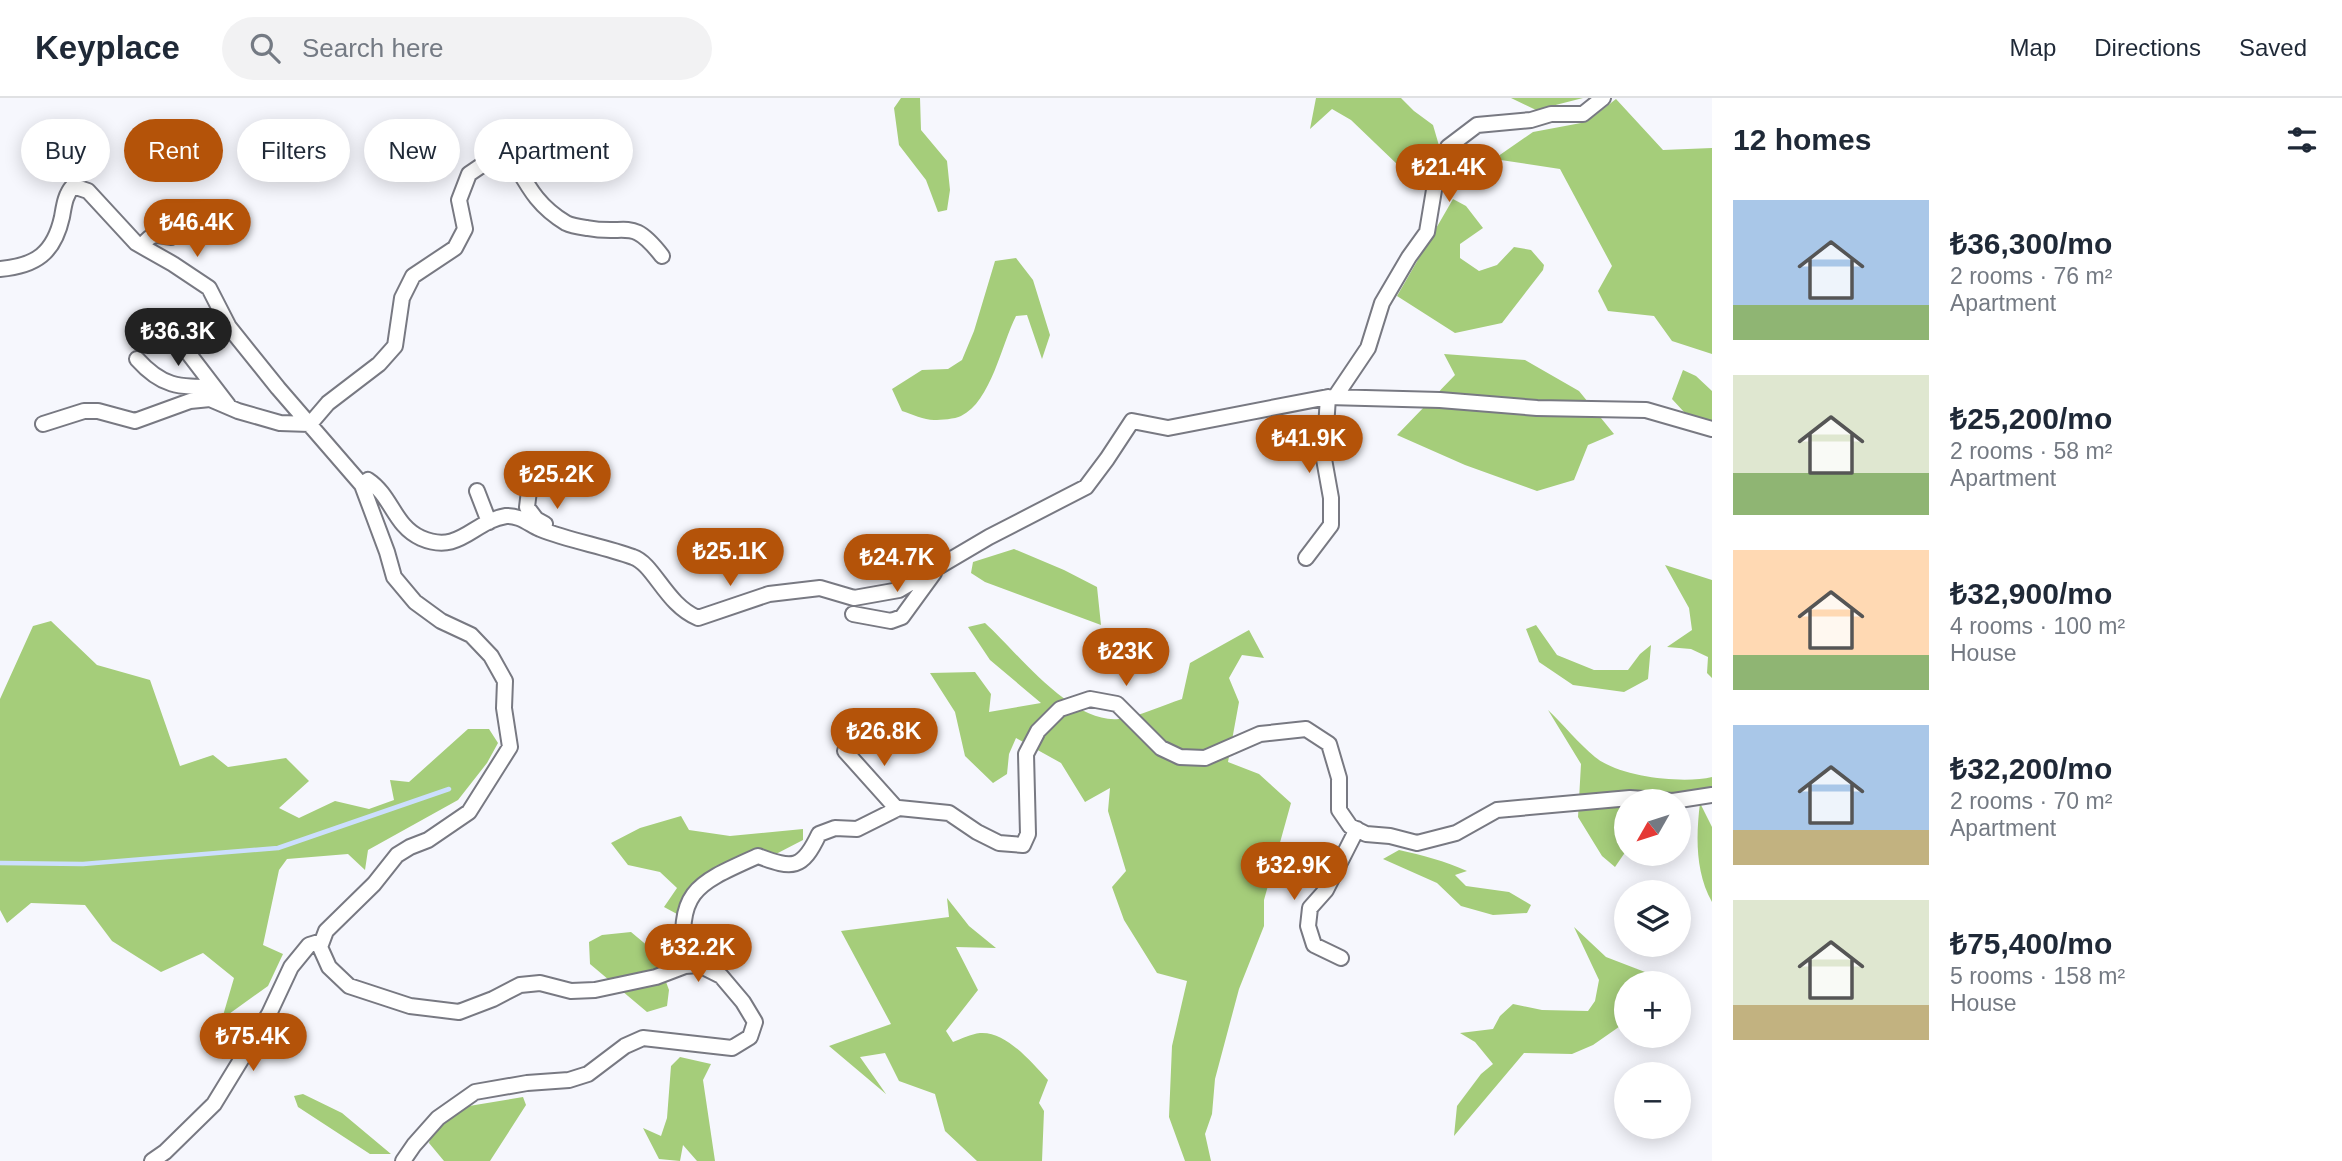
<!DOCTYPE html>
<html lang="en">
<head>
<meta charset="utf-8">
<style>
  :root { --surface:#fff; --page:#f2f2f3; --text:#1f2937; --muted:#747a83; --line:#e0e1e3; --accent:#b45309 }
  body { margin:0; font-family:Arial,sans-serif; background:var(--page); color:var(--text); height:100vh; display:flex; flex-direction:column; font-size:26px; white-space:nowrap }
  * { box-sizing:border-box; margin:0 }
  p { font-size:23px; color:var(--muted) }
  .icon { flex:none; width:38px; height:38px; fill:none; stroke:currentColor; stroke-width:2; stroke-linecap:round; stroke-linejoin:round }
  .map { position:relative; flex:1; overflow:hidden }
  .sheet { display:flex; flex-direction:column; background:var(--surface); width:630px }
  .sheet>* { flex:none }
  .guide { position:absolute; left:21px; top:21px; width:665px; height:63px; display:flex; gap:14px }
  .needle { width:46px; rotate:231deg }
  .buttons { position:absolute; left:1614px; top:691px; display:grid; gap:14px }
  .buttons a { display:grid; place-items:center; width:77px; height:77px; border-radius:50%; background:var(--surface); box-shadow:0 4px 18px #0003; font-size:35px }
  .price { position:absolute; translate:-50% -60px; padding:0 16px; border-radius:24px; background:var(--accent); color:#fff; font-size:23px; line-height:46px; filter:drop-shadow(0 2px 4px #0008) }
  .price::after { content:''; position:absolute; left:50%; top:42px; width:21px; height:16px; margin-left:-10px; background:inherit; clip-path:polygon(0 0,100% 0,50% 100%) }
  .price.active { background:#222; color:#fff }
  ul { padding:0; list-style:none }
  li { display:flex; align-items:center; gap:21px; height:175px; padding:0 21px }
  li span { display:grid; place-items:center; flex:none; width:196px; height:140px; border-radius:0px; color:#555 }
  li>.icon { margin-inline-start:auto }
  span .icon { width:84px; height:84px; fill:#fffc; stroke-width:1 }
  li b { font-size:30px }
  h2 { display:flex; justify-content:space-between; align-items:center; height:84px; padding:0 21px; font-size:30px }
  .pill { padding:0 24px; border-radius:32px; background:var(--surface); box-shadow:0 4px 18px #0003; font-size:24px; line-height:63px }
  .pill.active { background:var(--accent); color:#fff }
  header { display:flex; align-items:center; gap:42px; box-sizing:border-box; height:98px; padding:0 35px; background:var(--surface); border-bottom:2px solid var(--line) }
  header strong { font-size:33px }
  nav { display:flex; gap:38px; margin-inline-start:auto; font-size:24px }
  .search { width:490px; height:63px; background:var(--page); display:flex; align-items:center; gap:18px; box-sizing:border-box; padding:0 24px; border-radius:38px; color:var(--muted); font-size:26px }
  main { display:flex; flex:1; min-height:0 }
  .map>svg:first-child { display:block }
  .forest { fill:#a5cd7a }
  .lines { fill:none; stroke-linecap:round; stroke-linejoin:round }
  .stream { stroke:#ccdffe; stroke-width:4.5 }
  .street-casing { stroke:#787982; stroke-width:18 }
  .street { stroke:#fff; stroke-width:14 }
</style>
</head>
<body>
<header>
<strong>Keyplace</strong>
<div class="search"><svg class="icon" aria-label="search" viewBox="0 0 24 24"><circle cx="10" cy="10" r="6"/><path d="M15 15l6 6"/></svg>Search here</div>
<nav><a>Map</a><a>Directions</a><a>Saved</a></nav>
</header>
<main>
<div class="map">
<svg width="1712" height="1063" viewBox="0 0 1712 1063">
  <rect width="100%" height="100%" fill="#f6f7fd"/>
  <path class="forest" d="M 901,0 L 920,0 L 921,32 L 947,63 L 950,92 L 947,112 L 938,114 L 926,82 L 899,47 L 894,10 Z
    M 1316,0 L 1401,0 L 1414,13 L 1433,27 L 1440,51 L 1423,91 L 1351,22 L 1332,11 L 1310,31 Z
    M 1511,0 L 1583,0 L 1536,12 Z
    M 1616,1 L 1663,52 L 1712,50 L 1712,256 L 1672,243 L 1654,218 L 1608,213 L 1598,193 L 1612,168 L 1560,71 L 1494,61 L 1533,34 L 1581,25 L 1593,19 Z
    M 1453,101 L 1466,108 L 1483,130 L 1460,146 L 1460,160 L 1479,173 L 1497,167 L 1514,149 L 1531,152 L 1544,167 L 1543,172 L 1502,225 L 1455,235 L 1397,198 Z
    M 1016,160 L 1033,182 L 1050,237 L 1042,261 L 1027,217 L 1016,218 C 1002,245 991,304 961,318 C 955,321 941,322 934,322 C 924,322 912,316 902,313 L 892,291 L 922,272 L 948,271 L 962,262 L 974,233 L 995,163 Z
    M 1444,256 L 1525,262 L 1579,293 L 1614,336 L 1588,347 L 1574,382 L 1537,393 L 1465,367 L 1397,337 L 1455,277 Z
    M 1683,272 L 1696,278 L 1712,293 L 1712,324 L 1684,314 L 1672,301 Z
    M 1014,451 L 1064,472 L 1097,489 L 1101,527 L 985,484 L 971,475 L 973,464 Z
    M 1665,467 L 1712,482 L 1712,580 L 1707,575 L 1708,559 L 1691,551 L 1667,549 L 1692,532 L 1689,510 Z
    M 51,523 L 97,567 L 150,582 L 180,668 L 213,657 L 228,669 L 286,660 L 309,683 L 279,710 L 299,720 L 335,703 L 369,711 L 394,702 L 390,682 L 409,684 L 468,631 L 489,631 L 498,645 L 487,665 L 458,702 L 368,752 L 365,772 L 348,756 L 287,761 L 279,772 L 263,847 L 283,856 L 268,888 L 222,921 L 234,880 L 203,855 L 161,874 L 112,843 L 85,807 L 31,805 L 7,825 L 0,812 L 0,601 L 33,528 Z
    M 985,525 C 1018,555 1071,626 1119,621 C 1138,619 1163,607 1182,601 L 1190,565 L 1249,532 L 1264,560 L 1242,557 L 1229,580 L 1239,604 L 1228,664 L 1259,676 L 1291,705 L 1264,802 L 1264,828 L 1239,891 L 1215,981 L 1212,1016 L 1205,1036 L 1211,1063 L 1185,1063 L 1169,1019 L 1172,948 L 1187,883 L 1157,875 L 1124,822 L 1112,789 L 1126,773 L 1108,713 L 1110,690 L 1085,704 L 1061,665 L 1016,640 L 1009,656 L 1007,676 L 993,685 L 965,658 L 955,614 L 930,575 L 975,574 L 991,596 L 989,614 L 1041,605 L 990,562 L 968,529 Z
    M 1536,527 L 1557,557 L 1594,572 L 1628,572 L 1640,556 L 1651,547 L 1648,581 L 1624,594 L 1573,587 L 1539,564 L 1526,531 Z
    M 1548,612 C 1564,627 1578,645 1595,659 C 1619,679 1683,686 1712,679 L 1712,704 L 1627,692 L 1631,703 L 1626,704 L 1626,753 L 1615,769 L 1602,758 L 1578,719 L 1581,666 Z
    M 1700,705 L 1712,729 L 1712,804 C 1695,774 1696,737 1700,705 Z
    M 681,718 L 689,732 L 730,738 L 803,731 L 803,742 L 776,756 L 755,750 C 723,768 693,782 677,816 L 664,809 L 677,790 L 660,774 L 628,767 L 611,745 L 640,730 Z
    M 1399,752 C 1422,757 1445,763 1467,773 L 1455,777 L 1466,788 L 1509,794 L 1531,807 L 1527,815 L 1493,817 L 1461,808 L 1437,785 L 1383,761 Z
    M 947,800 L 969,828 L 996,850 L 956,849 L 978,892 L 946,933 L 953,944 C 961,941 971,936 980,935 C 1006,933 1031,964 1048,982 L 1039,1005 L 1044,1013 L 1042,1063 L 977,1063 L 945,1033 L 935,996 L 899,983 L 885,955 L 860,959 L 886,996 L 829,948 L 891,926 L 841,833 L 949,819 Z
    M 1574,829 L 1606,859 L 1671,884 L 1669,886 L 1626,886 L 1626,924 L 1593,947 L 1572,956 L 1524,955 L 1454,1038 L 1457,1008 L 1481,976 L 1493,966 L 1475,944 L 1460,935 L 1493,931 L 1500,918 L 1513,906 L 1542,912 L 1588,913 L 1595,903 L 1599,882 Z
    M 631,834 L 655,854 L 669,892 L 667,908 L 647,914 L 590,866 L 589,844 L 602,837 Z
    M 680,959 L 711,966 L 703,982 L 715,1063 L 697,1063 L 683,1047 L 680,1063 L 659,1061 L 643,1030 L 661,1038 L 667,1020 L 671,968 Z
    M 303,996 L 342,1015 L 391,1056 L 370,1056 L 298,1009 L 294,998 Z
    M 523,999 L 526,1007 L 490,1063 L 444,1063 L 429,1045 L 432,1034 L 463,1009 Z"/>
  <g class="lines">
    <path class="stream" d="M 0,765 L 83,766 L 278,750 L 449,691"/>
    <defs>
      <path id="street" d="M 142,148 C 151,135 156,136 171,139
        M 0,171 C 36,168 54,155 62,119 C 64,108 65,97 73,88 L 88,93 L 136,145 L 173,166 L 209,190 L 229,229 L 278,290 L 362,387
        M 182,230 L 189,256 L 228,307
        M 137,261 C 162,289 178,289 214,289
        M 1335,299 L 1368,250 L 1382,205 L 1409,159 L 1427,134 L 1434,92 L 1448,49 L 1477,27 L 1531,22 L 1551,16 L 1583,16 L 1603,0
        M 43,326 L 84,313 L 98,313 L 135,323 L 190,303 L 210,301 L 238,313 L 280,325 L 310,326 L 328,305 L 379,266 L 395,248 L 402,200 L 413,178 L 455,150 L 465,131 L 459,102 L 469,76 L 494,59 L 514,64 C 529,90 538,108 566,125 C 572,128 580,129 587,130 C 628,138 631,118 662,158
        M 477,393 L 489,424
        M 529,393 L 527,409 L 536,421 L 545,426
        M 1306,460 L 1331,427 L 1331,400 L 1324,361 L 1328,299
        M 853,516 L 891,523 L 902,519 L 934,475
        M 845,653 L 897,711
        M 1341,860 L 1314,847 L 1308,828 L 1310,810 L 1326,792 L 1357,731
        M 685,868 C 677,793 693,787 758,758 C 793,771 802,772 819,736 L 835,730 L 857,731 L 899,710 L 949,715 L 977,734 L 999,745 L 1023,747 L 1028,736 L 1026,656 L 1038,633 L 1060,611 L 1090,601 L 1117,606 L 1161,650 L 1180,659 L 1205,660 L 1260,636 L 1306,631 L 1329,646 L 1339,680 L 1339,712 L 1350,728 L 1366,736 L 1390,738 L 1417,745 L 1456,735 L 1497,712 L 1630,700 L 1673,703 L 1712,697
        M 152,1063 L 165,1054 L 214,1006 L 269,916 L 291,869 L 309,847 L 322,843
        M 403,1063 L 414,1047 L 438,1020 L 475,994 L 527,985 L 569,982 L 588,976 L 625,948 L 643,940 L 732,950 L 750,939 L 755,924 L 743,904 L 721,878 L 699,867 L 685,868 L 656,879 L 595,892 L 571,893 L 540,885 L 520,887 L 493,901 L 459,914 L 410,908 L 349,888 L 329,869 L 320,849 L 326,833 L 374,786 L 397,757 L 410,749 L 428,742 L 469,714 L 510,649 L 504,610 L 505,583 L 491,558 L 471,537 L 441,523 L 415,504 L 394,479 L 387,454 L 362,387 L 368,382 C 392,398 394,428 421,440 C 460,457 473,423 506,418 C 519,417 529,426 540,431 C 570,443 603,448 633,459 C 654,466 666,507 698,520 L 769,496 L 820,490 L 854,500 L 899,492 L 989,439 L 1086,389 L 1107,361 L 1132,323 L 1168,330 L 1328,299 L 1440,302 L 1537,310 L 1646,312 L 1712,331"/>
    </defs>
    <use href="#street" class="street-casing"/>
    <use href="#street" class="street"/>
  </g>
</svg>
<div class="buttons">
<a><svg class="needle" viewBox="-14 -14 28 28"><path d="M0-13l5 13h-10z" fill="#e53935"/><path d="M0 13l5-13h-10z" fill="#747a83"/></svg></a>
<a><svg class="icon" aria-label="layers" viewBox="0 0 24 24"><path d="M12 4l9 5-9 5-9-5zM3 14l9 5 9-5"/></svg></a>
<a>+</a>
<a>−</a>
</div>
<b class="price" style="left:1449px;top:106px">₺21.4K</b>
<b class="price" style="left:197px;top:161px">₺46.4K</b>
<b class="price active" style="left:178px;top:270px">₺36.3K</b>
<b class="price" style="left:1309px;top:377px">₺41.9K</b>
<b class="price" style="left:557px;top:413px">₺25.2K</b>
<b class="price" style="left:730px;top:490px">₺25.1K</b>
<b class="price" style="left:897px;top:496px">₺24.7K</b>
<b class="price" style="left:1126px;top:590px">₺23K</b>
<b class="price" style="left:884px;top:670px">₺26.8K</b>
<b class="price" style="left:1294px;top:804px">₺32.9K</b>
<b class="price" style="left:698px;top:886px">₺32.2K</b>
<b class="price" style="left:253px;top:975px">₺75.4K</b>
<div class="guide">
<a class="pill">Buy</a>
<a class="pill active">Rent</a>
<a class="pill">Filters</a>
<a class="pill">New</a>
<a class="pill">Apartment</a>
</div>
</div>
<section class="sheet">
<h2>12 homes<svg class="icon" aria-label="filters" viewBox="0 0 24 24"><path d="M4 7h16M4 17h16"/><circle cx="9" cy="7" r="2"/><circle cx="15" cy="17" r="2"/></svg></h2>
<ul>
<li><span style="background:linear-gradient(#a9c7e8 75%,#8fb573 0)"><svg class="icon" aria-label="home" viewBox="0 0 24 24"><path d="M3 11l9-7 9 7M6 9v11h12V9"/></svg></span><div><b>₺36,300/mo</b><p>2 rooms · 76 m²</p><p>Apartment</p></div></li>
<li><span style="background:linear-gradient(#dfe7d0 70%,#8fb573 0)"><svg class="icon" aria-label="home" viewBox="0 0 24 24"><path d="M3 11l9-7 9 7M6 9v11h12V9"/></svg></span><div><b>₺25,200/mo</b><p>2 rooms · 58 m²</p><p>Apartment</p></div></li>
<li><span style="background:linear-gradient(#ffd9b3 75%,#8fb573 0)"><svg class="icon" aria-label="home" viewBox="0 0 24 24"><path d="M3 11l9-7 9 7M6 9v11h12V9"/></svg></span><div><b>₺32,900/mo</b><p>4 rooms · 100 m²</p><p>House</p></div></li>
<li><span style="background:linear-gradient(#a9c7e8 75%,#c2b280 0)"><svg class="icon" aria-label="home" viewBox="0 0 24 24"><path d="M3 11l9-7 9 7M6 9v11h12V9"/></svg></span><div><b>₺32,200/mo</b><p>2 rooms · 70 m²</p><p>Apartment</p></div></li>
<li><span style="background:linear-gradient(#dfe7d0 75%,#c2b280 0)"><svg class="icon" aria-label="home" viewBox="0 0 24 24"><path d="M3 11l9-7 9 7M6 9v11h12V9"/></svg></span><div><b>₺75,400/mo</b><p>5 rooms · 158 m²</p><p>House</p></div></li>
</ul>
</section>
</main>
</body>
</html>
